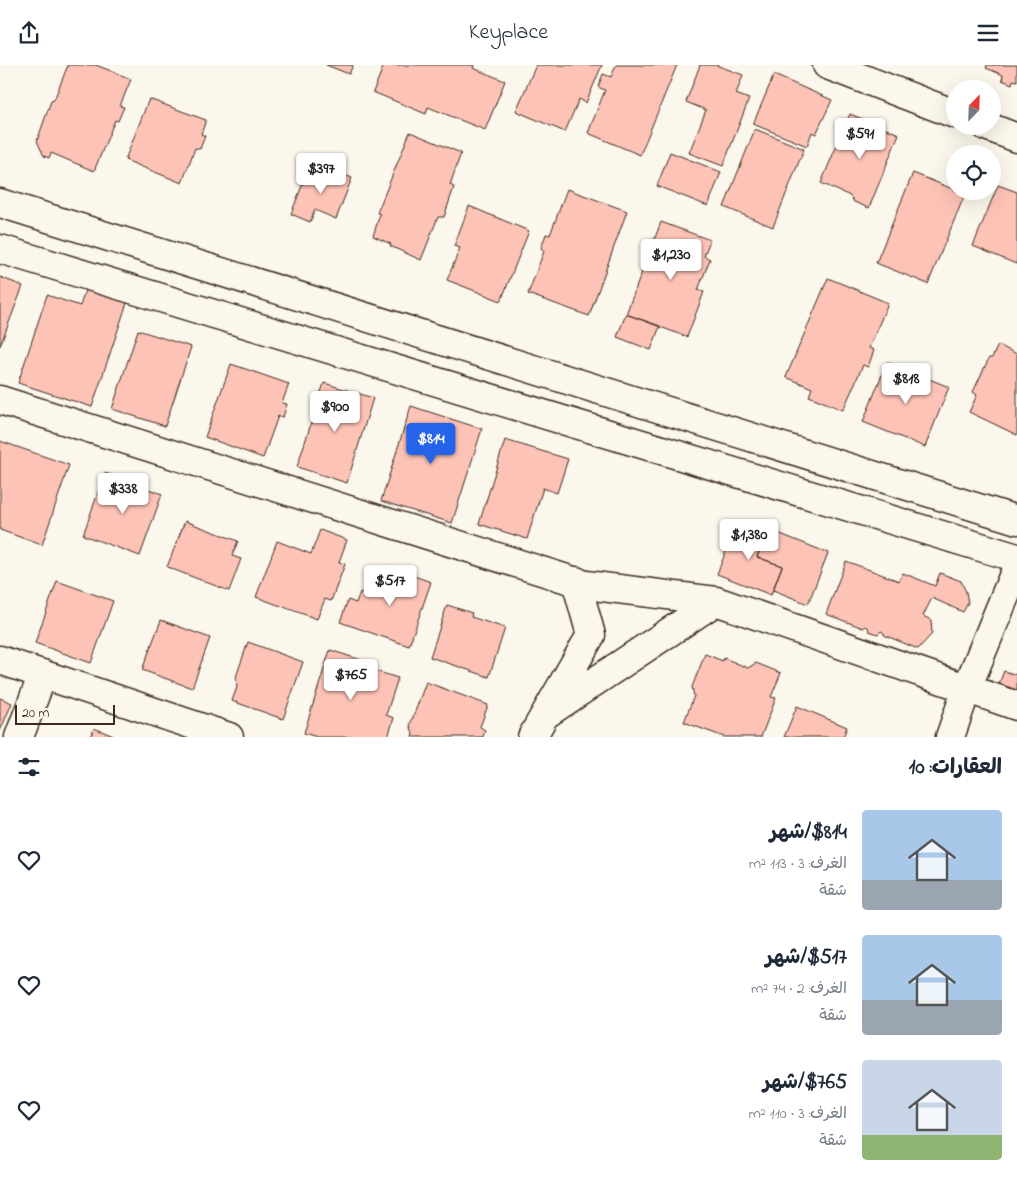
<!DOCTYPE html>
<html lang="ar">
<head>
<meta charset="utf-8">
<style>
  :root { --surface:#fff; --page:#f2f2f3; --text:#1f2937; --muted:#747a83; --accent:#2563eb }
  body { margin:0; font-family:"Indie Flower","Playpen Sans Arabic",sans-serif; background:var(--page); color:var(--text); direction:rtl; height:100vh; display:flex; flex-direction:column; font-size:19px; white-space:nowrap }
  * { box-sizing:border-box; margin:0 }
  p { font-size:16px; color:var(--muted) }
  .icon { flex:none; width:28px; height:28px; fill:none; stroke:currentColor; stroke-width:2; stroke-linecap:round; stroke-linejoin:round }
  .map { position:relative; height:672px; overflow:hidden; direction:ltr }
  .details { display:flex; flex-direction:column; background:var(--surface); flex:1 }
  .details>* { flex:none }
  .needle { width:32px; rotate:23deg }
  .controls { position:absolute; left:946px; top:15px; display:grid; gap:10px }
  .controls a { display:grid; place-items:center; width:55px; height:55px; border-radius:50%; background:var(--surface); box-shadow:0 5px 20px #0002; font-size:25px }
  .scale { position:absolute; left:15px; bottom:12px; width:100px; box-sizing:border-box; padding-left:5px; border:2px solid #3b2a1e; border-top:0; font-size:14px; line-height:18px; white-space:nowrap; color:#3b2a1e; -webkit-text-stroke:4px #fbf7ec; paint-order:stroke }
  .price { position:absolute; translate:-50% -42px; padding:0 11px; border-radius:5px; background:#fff; color:#222; font-size:16px; line-height:32px; filter:drop-shadow(0 1px 2px #0008) }
  .price::after { content:''; position:absolute; left:50%; top:30px; width:15px; height:11px; margin-left:-8px; background:inherit; clip-path:polygon(0 0,100% 0,50% 100%) }
  .price.active { background:var(--accent); color:#fff }
  ul { padding:0; list-style:none }
  li { display:flex; align-items:center; gap:15px; height:125px; padding:0 15px }
  li span { display:grid; place-items:center; flex:none; width:140px; height:100px; border-radius:5px; color:#555 }
  li>.icon { margin-inline-start:auto }
  span .icon { width:60px; height:60px; fill:#fffc; stroke-width:1 }
  li b { font-size:21px }
  h2 { display:flex; justify-content:space-between; align-items:center; height:60px; padding:0 15px; font-size:21px }
  header { display:flex; justify-content:space-between; align-items:center; height:65px; padding:0 15px; background:var(--surface); font-size:22px; font-weight:600 }
  .map>svg:first-child { display:block }
  .building { fill:#fec3b7; stroke:#3b2a1e }
  .lines { fill:none; stroke-linecap:round; stroke-linejoin:round }
  .minor-casing { stroke:#3b2a1e; stroke-width:31 }
  .minor { stroke:#fbf7ec; stroke-width:28 }
</style>
</head>
<body>
<header><svg class="icon" aria-label="menu" viewBox="0 0 24 24"><path d="M4 6h16M4 12h16M4 18h16"/></svg>Keyplace<svg class="icon" aria-label="share" viewBox="0 0 24 24"><path d="M12 15V3M7 8l5-5 5 5M5 13v7h14v-7"/></svg></header>
<div class="map">
<svg width="1017" height="672" viewBox="0 0 1017 672">
  <rect width="100%" height="100%" fill="#fbf7ec"/>
  <filter id="ink" filterUnits="userSpaceOnUse"><feTurbulence type="fractalNoise" baseFrequency=".02" numOctaves="2"/><feDisplacementMap in="SourceGraphic" scale="10" xChannelSelector="R" yChannelSelector="G"/><feConvolveMatrix kernelMatrix="1 2 1 2 8 2 1 2 1" color-interpolation-filters="sRGB"/></filter>
  <g filter="url(#ink)">
    <path class="building" d="M 68,0 L 96,0 L 131,14 L 120,41 L 124,42 L 118,56 L 115,55 L 94,106 L 51,88 L 49,93 L 44,91 L 37,76 L 51,36 L 54,35 Z
      M 326,0 L 353,0 L 349,9 Z
      M 384,0 L 474,0 L 473,3 L 505,16 L 485,65 L 428,42 L 426,49 L 373,27 Z
      M 536,0 L 602,0 L 586,38 L 579,34 L 565,67 L 516,46 Z
      M 616,0 L 677,0 L 640,90 L 588,68 L 605,25 L 598,22 L 603,9 L 611,12 Z
      M 700,0 L 716,0 L 743,10 L 736,29 L 749,34 L 723,101 L 689,88 L 706,45 L 686,37 Z
      M 987,0 L 1017,0 L 1017,16 L 1013,15 L 1012,19 L 1002,15 L 1003,10 L 986,3 Z
      M 774,10 L 832,35 L 816,69 L 812,67 L 807,81 L 753,59 Z
      M 149,34 L 206,55 L 201,69 L 205,71 L 200,84 L 195,83 L 182,118 L 125,95 Z
      M 850,49 L 899,69 L 869,143 L 854,137 L 850,131 L 821,118 Z
      M 755,64 L 804,84 L 773,162 L 724,142 Z
      M 410,67 L 461,88 L 450,120 L 454,122 L 444,152 L 438,152 L 421,195 L 390,181 L 391,179 L 373,171 L 380,149 L 377,148 Z
      M 670,87 L 721,107 L 708,141 L 657,121 Z
      M 329,104 L 352,113 L 336,154 L 315,145 L 310,157 L 291,149 L 308,105 L 326,113 Z
      M 913,108 L 955,125 L 955,126 L 959,126 L 965,129 L 928,219 L 876,198 Z
      M 998,120 L 1017,127 L 1017,195 L 1016,199 L 973,181 Z
      M 567,124 L 627,146 L 589,251 L 528,229 L 544,186 L 541,183 L 546,169 L 550,170 Z
      M 469,141 L 529,166 L 501,236 L 447,215 L 460,183 L 454,181 Z
      M 661,157 L 710,175 L 704,191 L 710,194 L 698,225 L 704,227 L 687,272 L 626,249 Z
      M 0,212 L 23,221 L 0,281 Z
      M 828,213 L 888,238 L 869,283 L 874,285 L 868,302 L 863,300 L 843,345 L 809,331 L 812,323 L 786,312 Z
      M 88,216 L 130,229 L 92,342 L 18,318 L 47,230 L 80,241 Z
      M 626,249 L 660,261 L 651,285 L 617,272 Z
      M 138,265 L 191,282 L 165,361 L 112,344 Z
      M 998,280 L 1017,289 L 1017,370 L 969,347 L 977,330 L 973,327 L 989,293 L 992,293 Z
      M 887,297 L 949,322 L 925,382 L 863,357 Z
      M 231,299 L 289,319 L 282,338 L 287,339 L 283,352 L 278,351 L 263,393 L 205,372 Z
      M 324,318 L 373,333 L 347,418 L 297,402 Z
      M 411,341 L 482,364 L 452,458 L 381,436 Z
      M 505,375 L 568,394 L 557,428 L 543,423 L 527,474 L 479,459 Z
      M 0,376 L 69,400 L 42,480 L 0,465 Z
      M 105,408 L 162,429 L 140,491 L 83,470 Z
      M 185,456 L 238,476 L 232,491 L 241,494 L 229,526 L 167,502 Z
      M 737,458 L 766,469 L 757,492 L 782,501 L 771,530 L 717,509 Z
      M 768,464 L 828,488 L 808,539 L 773,525 L 782,501 L 757,492 Z
      M 320,465 L 347,475 L 339,497 L 345,499 L 331,536 L 325,534 L 317,554 L 256,532 L 277,476 L 311,489 Z
      M 846,496 L 899,516 L 903,508 L 935,521 L 940,508 L 961,516 L 966,527 L 968,538 L 963,547 L 932,533 L 923,551 L 931,555 L 932,569 L 918,584 L 884,570 L 884,568 L 881,566 L 878,569 L 869,566 L 868,562 L 866,561 L 863,563 L 826,549 Z
      M 385,501 L 431,517 L 409,581 L 340,557 L 348,535 L 356,538 L 360,527 L 374,532 Z
      M 57,516 L 113,536 L 91,598 L 35,578 Z
      M 447,540 L 472,548 L 471,552 L 505,563 L 489,612 L 430,592 Z
      M 161,555 L 210,573 L 192,623 L 142,605 Z
      M 248,577 L 303,597 L 283,654 L 232,636 L 237,622 L 236,612 Z
      M 330,585 L 364,596 L 362,602 L 398,613 L 386,650 L 394,653 L 388,672 L 317,672 L 304,668 Z
      M 705,589 L 723,596 L 724,593 L 748,603 L 756,598 L 781,608 L 771,632 L 776,633 L 761,672 L 724,672 L 684,657 L 694,631 L 692,622 Z
      M 1004,606 L 1017,610 L 1017,632 L 997,624 Z
      M 426,617 L 488,640 L 480,662 L 485,665 L 483,672 L 412,672 L 413,668 L 410,660 Z
      M 0,633 L 12,638 L 0,666 Z
      M 797,641 L 847,662 L 843,672 L 784,672 Z
      M 94,663 L 116,672 L 91,672 Z"/>
    <g class="lines">
      <defs>
        <path id="minor" d="M 827,0 L 955,49
          M 986,61 L 1017,73
          M 0,138 L 1017,455
          M 0,184 L 1017,493
          M 0,335 L 586,520 L 716,536 L 1017,641
          M 0,595 L 229,672
          M 546,649 L 716,536
          M 19,672 L 43,609
          M 532,672 L 591,570 L 576,516
          M 950,672 L 967,623 L 1017,502"/>
      </defs>
      <use href="#minor" class="minor-casing"/>
      <use href="#minor" class="minor"/>
    </g>
  </g>
</svg>
<div class="controls">
<a><svg class="needle" viewBox="-14 -14 28 28"><path d="M0-13l5 13h-10z" fill="#e53935"/><path d="M0 13l5-13h-10z" fill="#747a83"/></svg></a>
<a><svg class="icon" aria-label="locate" viewBox="0 0 24 24"><circle cx="12" cy="12" r="6"/><path d="M12 2v4M12 18v4M2 12h4M18 12h4"/></svg></a>
</div>
<div class="scale">20 m</div>
<b class="price" style="left:860px;top:95px">$591</b>
<b class="price" style="left:321px;top:130px">$397</b>
<b class="price" style="left:671px;top:216px">$1,230</b>
<b class="price" style="left:906px;top:340px">$818</b>
<b class="price" style="left:335px;top:368px">$900</b>
<b class="price active" style="left:431px;top:400px">$814</b>
<b class="price" style="left:123px;top:450px">$338</b>
<b class="price" style="left:749px;top:496px">$1,380</b>
<b class="price" style="left:390px;top:542px">$517</b>
<b class="price" style="left:351px;top:636px">$765</b>
</div>
<section class="details">
<h2>العقارات: 10<svg class="icon" aria-label="filters" viewBox="0 0 24 24"><path d="M4 7h16M4 17h16"/><circle cx="9" cy="7" r="2"/><circle cx="15" cy="17" r="2"/></svg></h2>
<ul>
<li><span style="background:linear-gradient(#a9c7e8 70%,#9aa5b1 0)"><svg class="icon" aria-label="home" viewBox="0 0 24 24"><path d="M3 11l9-7 9 7M6 9v11h12V9"/></svg></span><div><b>$814/شهر</b><p>الغرف: 3 · 113 m²</p><p>شقة</p></div><svg class="icon" aria-label="heart" viewBox="0 0 24 24"><path d="M12 20l-8-8c-3-5 5-10 8-4 3-6 11-1 8 4z"/></svg></li>
<li><span style="background:linear-gradient(#a9c7e8 65%,#9aa5b1 0)"><svg class="icon" aria-label="home" viewBox="0 0 24 24"><path d="M3 11l9-7 9 7M6 9v11h12V9"/></svg></span><div><b>$517/شهر</b><p>الغرف: 2 · 74 m²</p><p>شقة</p></div><svg class="icon" aria-label="heart" viewBox="0 0 24 24"><path d="M12 20l-8-8c-3-5 5-10 8-4 3-6 11-1 8 4z"/></svg></li>
<li><span style="background:linear-gradient(#c9d6e8 75%,#8fb573 0)"><svg class="icon" aria-label="home" viewBox="0 0 24 24"><path d="M3 11l9-7 9 7M6 9v11h12V9"/></svg></span><div><b>$765/شهر</b><p>الغرف: 3 · 110 m²</p><p>شقة</p></div><svg class="icon" aria-label="heart" viewBox="0 0 24 24"><path d="M12 20l-8-8c-3-5 5-10 8-4 3-6 11-1 8 4z"/></svg></li>
</ul>
</section>
</body>
</html>
